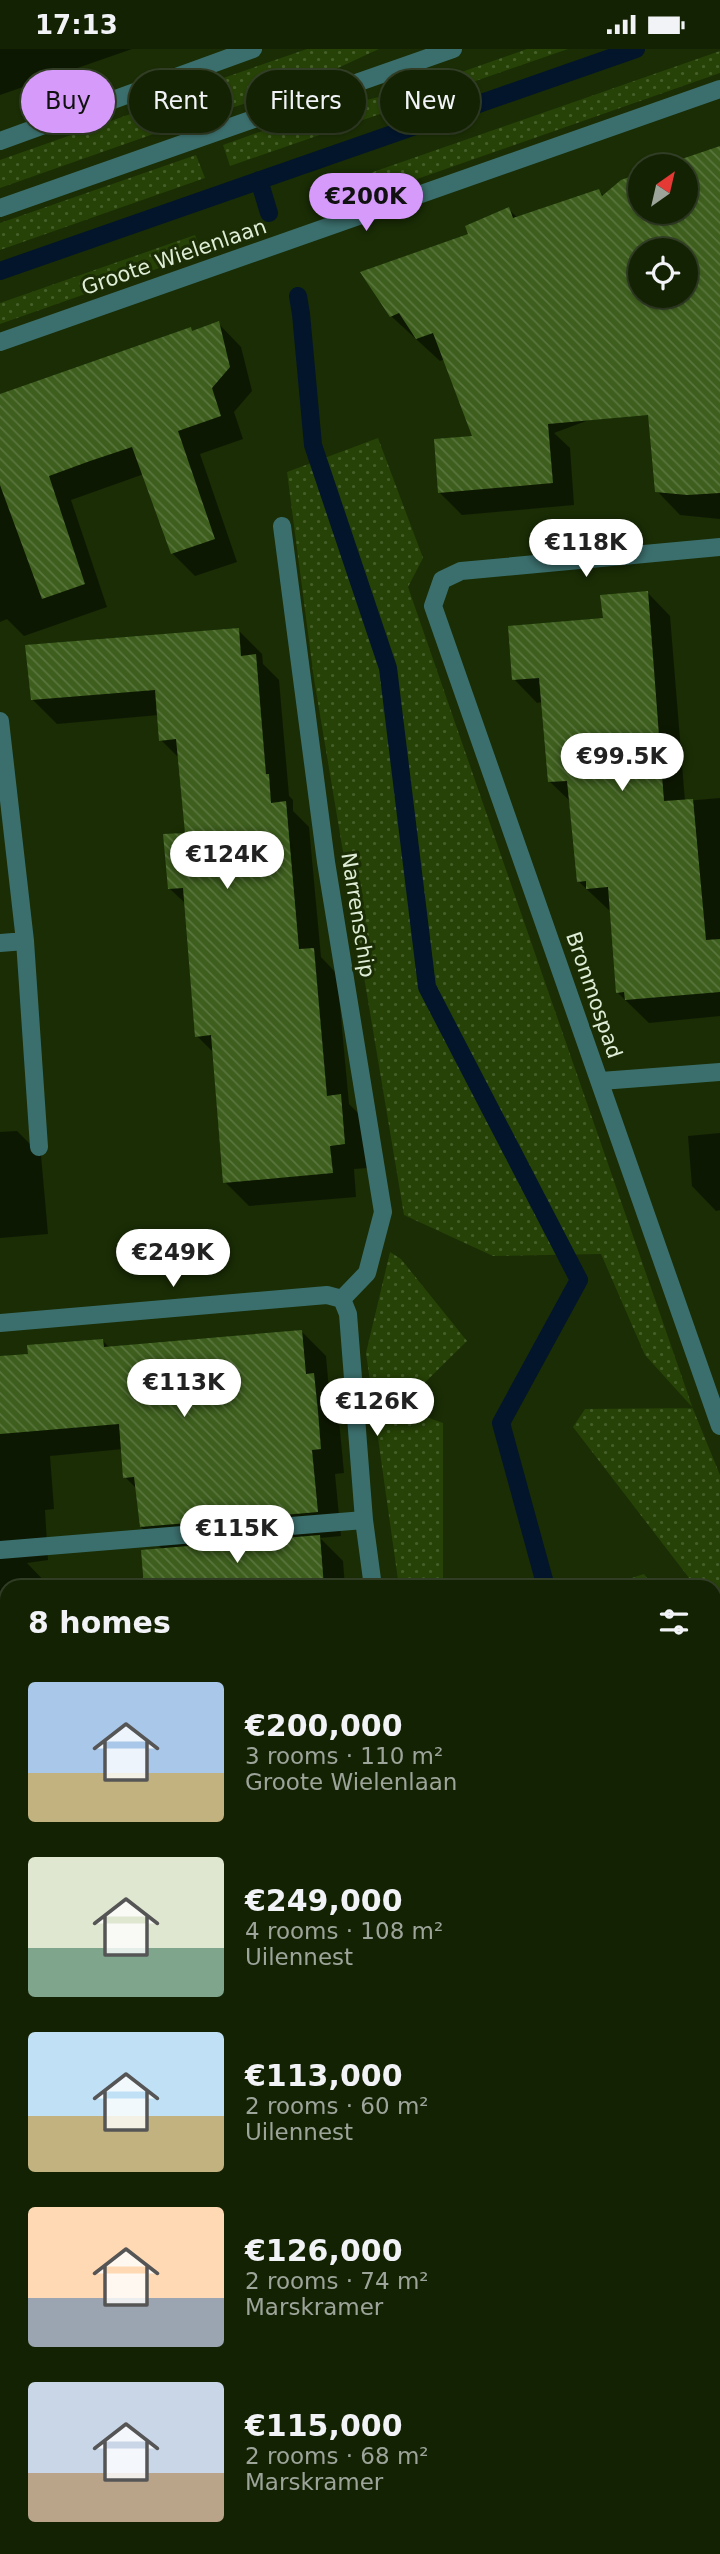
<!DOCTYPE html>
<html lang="en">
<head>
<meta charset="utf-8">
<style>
  :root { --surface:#142204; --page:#212f13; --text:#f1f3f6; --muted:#9da49a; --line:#333f26; --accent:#d69bfa }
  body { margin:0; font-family:"DejaVu Sans",sans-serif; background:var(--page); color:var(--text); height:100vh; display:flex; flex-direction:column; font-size:26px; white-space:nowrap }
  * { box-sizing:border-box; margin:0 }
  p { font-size:23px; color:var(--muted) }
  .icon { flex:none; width:38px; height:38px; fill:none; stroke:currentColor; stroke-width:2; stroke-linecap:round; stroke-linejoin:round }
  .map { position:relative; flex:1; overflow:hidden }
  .drawer { position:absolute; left:0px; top:1531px; width:721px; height:975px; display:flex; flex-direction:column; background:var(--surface); border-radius:21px 21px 0 0; box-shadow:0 2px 5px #0004,0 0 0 2px var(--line) }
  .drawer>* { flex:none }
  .hud { position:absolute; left:21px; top:21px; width:679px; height:63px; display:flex; gap:14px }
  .needle { width:46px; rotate:34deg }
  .controls { position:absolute; left:628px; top:105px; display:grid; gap:14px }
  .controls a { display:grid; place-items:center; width:70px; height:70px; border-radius:50%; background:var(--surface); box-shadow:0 2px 5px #0004,0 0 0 2px var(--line); font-size:35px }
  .price { position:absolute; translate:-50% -60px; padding:0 16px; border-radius:24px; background:#fff; color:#222; font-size:23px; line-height:46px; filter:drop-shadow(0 2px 4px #0008) }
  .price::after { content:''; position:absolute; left:50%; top:42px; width:21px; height:16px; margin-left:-10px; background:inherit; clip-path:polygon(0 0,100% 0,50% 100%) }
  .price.on { background:var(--accent); color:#111 }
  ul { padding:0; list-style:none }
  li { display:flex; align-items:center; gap:21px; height:175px; padding:0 28px }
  li span { display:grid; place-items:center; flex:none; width:196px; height:140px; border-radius:7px; color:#555 }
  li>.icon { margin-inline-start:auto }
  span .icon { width:84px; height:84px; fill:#fffc; stroke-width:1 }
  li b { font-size:30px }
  h2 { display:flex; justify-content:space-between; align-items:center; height:84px; padding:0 28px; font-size:30px }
  .pill { padding:0 24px; border-radius:32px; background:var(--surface); box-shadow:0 2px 5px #0004,0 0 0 2px var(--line); font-size:24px; line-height:63px }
  .pill.on { background:var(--accent); color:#111 }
  .status { display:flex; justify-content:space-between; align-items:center; height:49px; padding:0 35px; background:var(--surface); direction:ltr }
  .status svg { height:19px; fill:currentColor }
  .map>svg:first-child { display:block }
  .grass { fill:url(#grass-dots) }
  .shadow { fill:#0007; fill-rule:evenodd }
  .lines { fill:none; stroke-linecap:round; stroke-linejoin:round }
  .stream { stroke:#03152b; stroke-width:18 }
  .building { fill:url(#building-back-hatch); fill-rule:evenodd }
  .minor { stroke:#3b6f6d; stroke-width:18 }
  .labels { text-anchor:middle; stroke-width:6; stroke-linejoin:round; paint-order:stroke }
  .street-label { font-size:21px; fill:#dfedd6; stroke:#1a2d05 }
</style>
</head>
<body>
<div class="status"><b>17:13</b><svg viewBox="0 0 49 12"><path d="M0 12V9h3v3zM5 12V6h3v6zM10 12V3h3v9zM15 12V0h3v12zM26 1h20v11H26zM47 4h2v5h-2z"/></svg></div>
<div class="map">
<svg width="720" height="2505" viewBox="0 0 720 2505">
  <defs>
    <pattern id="grass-dots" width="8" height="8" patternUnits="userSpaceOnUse" patternTransform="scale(1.75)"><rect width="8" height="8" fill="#264206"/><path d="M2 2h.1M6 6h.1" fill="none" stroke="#455e2a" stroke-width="1.8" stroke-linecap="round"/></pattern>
    <pattern id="building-back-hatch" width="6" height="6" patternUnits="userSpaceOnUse" patternTransform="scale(1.75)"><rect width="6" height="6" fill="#3d5e1d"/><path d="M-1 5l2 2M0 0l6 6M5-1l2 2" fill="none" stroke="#59753d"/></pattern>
  </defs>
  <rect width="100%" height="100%" fill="#1a2d05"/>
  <path class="grass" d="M 307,0 L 379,0 L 301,36 L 210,66 L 200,37 Z
    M 527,0 L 568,0 L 230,117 L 223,96 L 313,64 L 416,39 Z
    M 720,2 L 720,24 L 337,158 L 330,138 Z
    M 176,49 L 182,75 L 0,139 L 0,111 Z
    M 196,106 L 205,129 L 0,201 L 0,174 Z
    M 195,186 L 202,204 L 0,275 L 0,254 Z
    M 378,389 L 423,509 L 408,538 L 693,1360 L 720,1426 L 720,1563 L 714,1561 L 714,1538 L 696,1538 L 573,1378 L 585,1360 L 693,1359 L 645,1306 L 601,1205 L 493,1207 L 404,1166 L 314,630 L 287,423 Z
    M 390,1203 L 401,1210 L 467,1292 L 399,1359 L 443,1374 L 443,1538 L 399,1538 L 366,1304 Z
    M 644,1525 L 654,1538 L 604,1538 Z
    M 0,2416 L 7,2417 L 7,2499 L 445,2499 L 438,2505 L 17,2505 L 0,2501 Z
    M 467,2499 L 653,2499 L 678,2505 L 459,2505 Z"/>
  <path class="shadow" d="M 0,0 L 132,0 L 0,46 Z
    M 720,98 L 720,322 L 554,384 L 570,399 L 574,456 L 462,466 L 440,444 L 474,389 L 445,310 L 440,312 L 391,267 L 471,186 L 508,160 L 518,169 L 599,142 L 604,147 L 622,133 L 640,126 L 640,163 L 686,163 L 686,117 L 666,117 ZM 640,201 L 686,201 L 686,247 L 640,247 Z
    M 218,274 L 241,298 L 252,342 L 234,363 L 243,390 L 200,405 L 237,513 L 195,527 L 172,504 L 144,425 L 71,451 L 107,558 L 24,587 L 7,570 L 0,573 L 0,347 Z
    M 720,362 L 720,470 L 680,466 L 657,442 Z
    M 647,543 L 670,567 L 685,752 L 720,749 L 720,967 L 649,974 L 617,943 L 611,863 L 578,832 L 571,753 L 550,733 L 542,653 L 537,654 L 514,630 Z
    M 238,581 L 262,605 L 263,615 L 279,631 L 289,747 L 293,751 L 293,762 L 309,778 L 321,908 L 337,925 L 349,1055 L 365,1071 L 368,1119 L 354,1120 L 356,1148 L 249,1157 L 225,1133 L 214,1004 L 197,987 L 186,855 L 170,840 L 187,785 L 180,710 L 161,691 L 159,666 L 57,675 L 33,651 Z
    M 17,1082 L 41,1106 L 48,1185 L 0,1189 L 0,1083 Z
    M 720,1084 L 720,1161 L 716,1162 L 692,1137 L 688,1087 Z
    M 302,1283 L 326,1307 L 329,1341 L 337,1350 L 344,1424 L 335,1425 L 341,1487 L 320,1489 L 343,1512 L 345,1538 L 146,1538 L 142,1502 L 163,1501 L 140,1477 L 137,1440 L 125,1428 L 123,1400 L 50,1407 L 54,1460 L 45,1461 L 48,1511 L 27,1514 L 50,1538 L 30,1538 L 30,1534 L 27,1534 L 27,1538 L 7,1538 L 7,1725 L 0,1726 L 0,1309 L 30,1306 L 103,1292 L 110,1299 Z
    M 0,1791 L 7,1791 L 7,1895 L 0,1895 Z
    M 0,2219 L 3,2238 L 7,2237 L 7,2368 L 0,2361 Z"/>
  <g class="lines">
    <path class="stream" d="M 259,131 L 269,164
      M 0,222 L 636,0
      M 298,247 L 301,265 L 313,396 L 388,619 L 427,938 L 579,1231 L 501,1374 L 546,1538
      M 581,2505 L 582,2499"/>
  </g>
  <path class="building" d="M 720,97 L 720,444 L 687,446 L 655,443 L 648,366 L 548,375 L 553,434 L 438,444 L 434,390 L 472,387 L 433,284 L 416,290 L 399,264 L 390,268 L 360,223 L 468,185 L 465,177 L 509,158 L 513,169 L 599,140 L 602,147 L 621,131 L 640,124 L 640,163 L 686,163 L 686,117 L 661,117 ZM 640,201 L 686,201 L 686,247 L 640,247 Z
    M 219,272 L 230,318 L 212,339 L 221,367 L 178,382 L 215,490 L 171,505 L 132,398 L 90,412 L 49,427 L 85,535 L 42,550 L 0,436 L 0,345 L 191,278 L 192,282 Z
    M 648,542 L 664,752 L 693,750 L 706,891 L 720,890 L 720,943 L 625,951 L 624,943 L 616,944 L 608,838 L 586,840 L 586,832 L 577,833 L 567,732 L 548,733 L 539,629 L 512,631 L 508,577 L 603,569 L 600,546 Z
    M 239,579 L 241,607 L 256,605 L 266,725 L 269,725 L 271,754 L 286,752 L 299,900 L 314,899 L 327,1047 L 341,1045 L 345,1095 L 330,1097 L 333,1124 L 223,1134 L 211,986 L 195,988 L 183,839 L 168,840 L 163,785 L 185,784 L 176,690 L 159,692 L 155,641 L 31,651 L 25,596 Z
    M 302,1281 L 306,1325 L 314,1324 L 318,1362 L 321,1400 L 312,1401 L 318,1463 L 140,1478 L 134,1428 L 123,1429 L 119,1375 L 0,1385 L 0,1307 L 28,1305 L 27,1296 L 103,1290 L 104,1298 Z
    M 320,1486 L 324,1538 L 144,1538 L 141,1501 Z"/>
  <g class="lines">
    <path class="minor" d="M 0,92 L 253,0
      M 0,159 L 453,0
      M 0,293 L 720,40
      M 282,477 L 326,813 L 383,1163 L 367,1224 L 342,1250
      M 720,498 L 461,522 L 442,531 L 433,557 L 720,1377
      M 0,672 L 25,892 L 39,1098
      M 0,894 L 25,892
      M 601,1032 L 720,1023
      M 342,1250 L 348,1265 L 364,1471 L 373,1538
      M 0,1274 L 327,1246 L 342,1250
      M 0,1501 L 364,1471
      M 0,1743 L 7,1742
      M 714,1835 L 720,1787
      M 714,2085 L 720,2085
      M 0,2401 L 7,2402
      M 714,2495 L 720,2496"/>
  </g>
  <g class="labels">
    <g class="street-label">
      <text transform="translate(174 208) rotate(-19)" y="7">Groote Wielenlaan</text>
      <text transform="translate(358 866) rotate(81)" y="7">Narrenschip</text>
      <text transform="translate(594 946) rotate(71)" y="7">Bronmospad</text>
    </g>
  </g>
</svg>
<div class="controls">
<a><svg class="needle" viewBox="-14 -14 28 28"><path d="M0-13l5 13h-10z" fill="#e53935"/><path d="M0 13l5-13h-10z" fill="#9da49a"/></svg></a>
<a><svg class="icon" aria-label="locate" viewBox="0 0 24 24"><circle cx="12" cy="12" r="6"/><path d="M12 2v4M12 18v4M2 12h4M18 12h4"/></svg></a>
</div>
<b class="price on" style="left:366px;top:184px">€200K</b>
<b class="price" style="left:586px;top:530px">€118K</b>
<b class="price" style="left:622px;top:744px">€99.5K</b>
<b class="price" style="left:227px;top:842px">€124K</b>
<b class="price" style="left:173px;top:1240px">€249K</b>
<b class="price" style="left:184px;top:1370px">€113K</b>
<b class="price" style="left:377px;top:1389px">€126K</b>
<b class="price" style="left:237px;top:1516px">€115K</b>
<div class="hud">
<a class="pill on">Buy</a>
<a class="pill">Rent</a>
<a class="pill">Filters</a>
<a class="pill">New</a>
</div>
<section class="drawer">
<h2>8 homes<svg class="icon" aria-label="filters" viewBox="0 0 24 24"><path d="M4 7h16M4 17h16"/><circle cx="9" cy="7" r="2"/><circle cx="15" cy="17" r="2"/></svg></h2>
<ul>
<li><span style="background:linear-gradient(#a9c7e8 65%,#c2b280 0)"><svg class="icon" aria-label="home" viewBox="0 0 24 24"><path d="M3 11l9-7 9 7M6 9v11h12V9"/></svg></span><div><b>€200,000</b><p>3 rooms · 110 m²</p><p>Groote Wielenlaan</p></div></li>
<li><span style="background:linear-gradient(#dfe7d0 65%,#7fa58c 0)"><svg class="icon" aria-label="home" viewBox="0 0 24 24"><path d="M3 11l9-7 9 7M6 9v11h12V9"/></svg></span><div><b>€249,000</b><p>4 rooms · 108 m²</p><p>Uilennest</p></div></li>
<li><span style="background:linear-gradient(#bfe0f5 60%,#c2b280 0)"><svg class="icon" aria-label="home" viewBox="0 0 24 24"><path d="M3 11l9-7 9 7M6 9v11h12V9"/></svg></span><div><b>€113,000</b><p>2 rooms · 60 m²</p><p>Uilennest</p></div></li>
<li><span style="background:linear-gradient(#ffd9b3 65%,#9aa5b1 0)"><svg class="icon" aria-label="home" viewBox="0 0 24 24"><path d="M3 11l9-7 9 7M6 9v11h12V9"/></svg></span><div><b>€126,000</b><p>2 rooms · 74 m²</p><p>Marskramer</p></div></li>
<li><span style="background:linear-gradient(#c9d6e8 65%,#b9a48a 0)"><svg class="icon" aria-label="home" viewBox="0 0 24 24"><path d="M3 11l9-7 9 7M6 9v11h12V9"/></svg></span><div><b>€115,000</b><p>2 rooms · 68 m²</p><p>Marskramer</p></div></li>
</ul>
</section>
</div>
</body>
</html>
